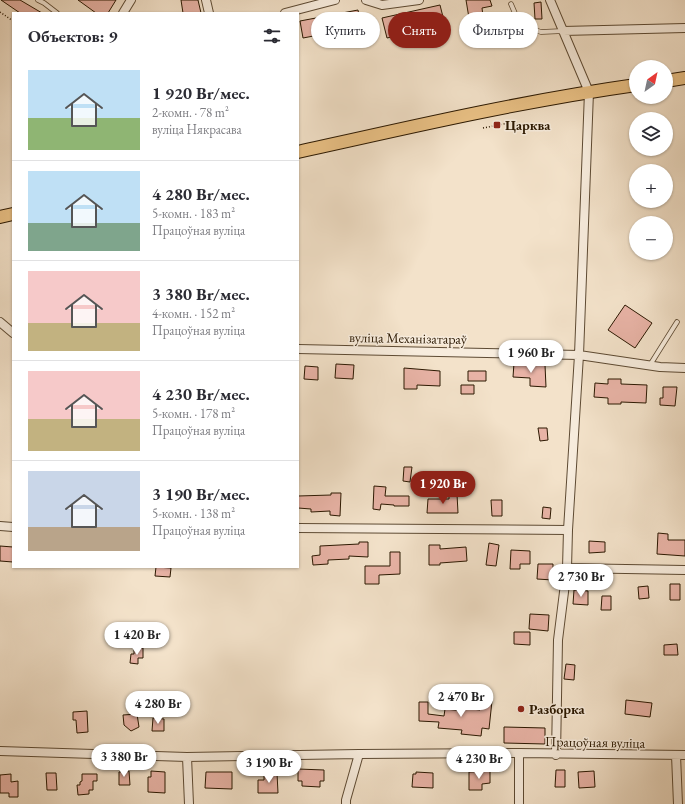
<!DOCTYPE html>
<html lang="ru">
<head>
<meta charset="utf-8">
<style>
  :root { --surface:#fff; --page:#f2f2f3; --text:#2b2b33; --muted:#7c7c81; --line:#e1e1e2; --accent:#8f2418 }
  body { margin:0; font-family:"EB Garamond",serif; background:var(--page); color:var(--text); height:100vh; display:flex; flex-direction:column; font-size:15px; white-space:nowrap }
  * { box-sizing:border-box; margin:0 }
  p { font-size:13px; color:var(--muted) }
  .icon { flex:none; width:22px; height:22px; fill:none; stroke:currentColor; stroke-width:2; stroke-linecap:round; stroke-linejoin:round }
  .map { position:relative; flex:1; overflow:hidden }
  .drawer { position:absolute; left:12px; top:12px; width:287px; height:556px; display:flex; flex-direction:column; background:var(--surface); border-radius:0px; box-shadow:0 1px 3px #0004 }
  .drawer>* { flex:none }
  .banner { position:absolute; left:311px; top:12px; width:314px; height:36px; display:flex; gap:8px }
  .needle { width:26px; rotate:33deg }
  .tools { position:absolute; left:629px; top:60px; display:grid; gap:8px }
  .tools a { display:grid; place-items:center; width:44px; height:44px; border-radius:50%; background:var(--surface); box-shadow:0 1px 3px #0004; font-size:20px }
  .price { position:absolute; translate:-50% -34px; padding:0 9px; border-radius:14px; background:#fff; color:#222; font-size:13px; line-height:26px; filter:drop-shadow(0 1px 2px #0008) }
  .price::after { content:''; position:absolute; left:50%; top:24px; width:12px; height:9px; margin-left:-6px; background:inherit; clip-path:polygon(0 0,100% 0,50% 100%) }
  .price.current { background:var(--accent); color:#fff }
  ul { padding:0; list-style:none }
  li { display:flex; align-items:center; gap:12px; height:100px; padding:0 16px }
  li+li { border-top:1px solid var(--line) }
  li span { display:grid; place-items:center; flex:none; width:112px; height:80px; border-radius:0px; color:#555 }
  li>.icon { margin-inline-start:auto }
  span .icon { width:48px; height:48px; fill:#fffc; stroke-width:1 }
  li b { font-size:17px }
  h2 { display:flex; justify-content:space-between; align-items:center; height:48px; padding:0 16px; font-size:17px }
  .tag { padding:0 14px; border-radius:18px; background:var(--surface); box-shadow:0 1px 3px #0004; font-size:14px; line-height:36px }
  .tag.current { background:var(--accent); color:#fff }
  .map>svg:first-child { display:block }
  .building { fill:#e8b3a6; stroke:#2b1801 }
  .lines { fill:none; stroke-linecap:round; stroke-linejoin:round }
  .lane-casing { stroke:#5d4a33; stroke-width:5.5 }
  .street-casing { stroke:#5d4a33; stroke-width:10 }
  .primary-casing { stroke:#2b1801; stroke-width:14 }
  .path { stroke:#2b1801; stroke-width:1.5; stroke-dasharray:1 2; stroke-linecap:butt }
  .lane { stroke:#f7ecdd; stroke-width:4 }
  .street { stroke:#f7ecdd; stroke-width:8 }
  .primary { stroke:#eac185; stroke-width:12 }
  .poi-dot { fill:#8f2418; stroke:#f7ecdd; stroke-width:1.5 }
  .labels { text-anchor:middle; stroke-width:3; stroke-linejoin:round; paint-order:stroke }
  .poi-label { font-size:14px; font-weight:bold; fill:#2b1801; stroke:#f7ecdd; text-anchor:start }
  .street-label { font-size:14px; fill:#2b1801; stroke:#f7ecdd }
</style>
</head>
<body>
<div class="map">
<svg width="685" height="804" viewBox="0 0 685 804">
  <rect width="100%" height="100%" fill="#f3e2ca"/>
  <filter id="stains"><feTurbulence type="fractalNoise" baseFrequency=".005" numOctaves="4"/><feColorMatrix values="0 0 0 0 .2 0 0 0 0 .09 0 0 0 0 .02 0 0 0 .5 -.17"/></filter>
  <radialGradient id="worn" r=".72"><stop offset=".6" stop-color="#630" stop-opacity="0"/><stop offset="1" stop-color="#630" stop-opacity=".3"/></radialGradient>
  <path class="building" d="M 1,0 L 20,0 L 42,13 L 20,13 Z
    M 78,0 L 116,0 L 108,13 L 96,13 Z
    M 181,0 L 198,0 L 201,13 L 183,13 Z
    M 466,0 L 490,0 L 492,6 L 482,8 L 483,16 L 469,18 Z
    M 541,2 L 542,19 L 535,19 L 534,3 Z
    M 440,5 L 445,25 L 387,38 L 382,18 Z
    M 358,10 L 361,27 L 303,38 L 300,21 Z
    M 625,305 L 652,323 L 635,348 L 608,330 Z
    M 514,363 L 545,365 L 546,387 L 530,386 L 530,378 L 513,377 Z
    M 336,364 L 354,365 L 353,379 L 335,378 Z
    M 305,366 L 318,367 L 318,380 L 304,379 Z
    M 404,368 L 440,371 L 440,386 L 417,385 L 417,389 L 404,389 Z
    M 468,371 L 486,371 L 486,381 L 468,381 Z
    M 608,379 L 621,379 L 621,384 L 647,385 L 646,403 L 621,402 L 621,404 L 608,404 L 608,398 L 594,397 L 595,383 L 608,384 Z
    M 461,385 L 474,385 L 474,394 L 461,394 Z
    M 663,387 L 677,387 L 675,406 L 660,405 L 660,398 L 663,398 Z
    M 538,428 L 547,428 L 548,440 L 540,441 Z
    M 404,467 L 412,467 L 410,482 L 403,481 Z
    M 374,486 L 386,487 L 385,496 L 409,496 L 409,506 L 394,506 L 394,505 L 381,504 L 380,510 L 373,509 Z
    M 331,493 L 341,493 L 340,516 L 330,515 L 330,511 L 311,512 L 311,509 L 298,508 L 298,496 L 331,495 Z
    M 449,494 L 457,494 L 458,513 L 427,513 L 428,499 L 449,499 Z
    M 491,500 L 502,500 L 502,516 L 492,516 Z
    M 543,507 L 551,508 L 550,519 L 542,518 Z
    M 658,533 L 668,534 L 668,540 L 685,540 L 685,556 L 657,554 Z
    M 589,541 L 605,542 L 605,552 L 589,553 Z
    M 359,542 L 368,542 L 368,557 L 349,556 L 349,559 L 328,560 L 328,564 L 313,565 L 312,556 L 320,555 L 320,546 L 359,544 Z
    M 489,543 L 499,545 L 496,566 L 486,565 Z
    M 429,545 L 440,545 L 440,549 L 466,547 L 467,561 L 440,563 L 440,565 L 429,565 Z
    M 0,546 L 13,547 L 13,562 L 0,561 Z
    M 511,550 L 530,551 L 530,564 L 520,564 L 520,569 L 510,569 Z
    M 390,552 L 400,552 L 400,574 L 379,575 L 379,584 L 365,584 L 365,566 L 390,566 Z
    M 538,564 L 553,564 L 553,580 L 537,579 Z
    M 156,567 L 171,568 L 170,577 L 155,576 Z
    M 670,584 L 680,584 L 680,600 L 670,600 Z
    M 648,586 L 649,598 L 639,599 L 638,587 Z
    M 574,590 L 588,591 L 588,605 L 573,604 Z
    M 602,596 L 611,596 L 611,610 L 601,610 Z
    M 530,614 L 549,615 L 548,631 L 529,629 Z
    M 514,632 L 530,632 L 530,645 L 514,644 Z
    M 677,644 L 678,655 L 664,655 L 664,645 Z
    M 134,648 L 143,648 L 143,658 L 138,658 L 138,664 L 130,663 L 131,654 L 134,654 Z
    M 566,664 L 575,665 L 574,680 L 564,679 Z
    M 481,700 L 492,701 L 489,729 L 482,728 L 481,736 L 461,734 L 462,730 L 438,728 L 439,722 L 419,721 L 419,702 L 428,702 L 428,714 L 444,716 L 445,709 L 464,711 L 464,708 L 480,710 Z
    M 626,700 L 652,703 L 650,717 L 625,714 Z
    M 87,711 L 88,732 L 77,733 L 76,720 L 73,720 L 73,712 Z
    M 137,714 L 139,727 L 131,731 L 124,725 L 123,715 Z
    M 153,718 L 164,719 L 164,731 L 152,731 Z
    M 504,727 L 545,728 L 545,744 L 504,743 Z
    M 298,769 L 324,770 L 324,781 L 320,781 L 320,787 L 302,786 L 302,781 L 298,781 Z
    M 556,770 L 565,770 L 565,787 L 555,787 Z
    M 129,771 L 130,785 L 119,785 L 119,772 Z
    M 151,771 L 165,772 L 165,793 L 148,792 L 148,777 L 151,777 Z
    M 490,771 L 490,783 L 482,784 L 482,790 L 469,790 L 469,772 Z
    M 594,771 L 595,787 L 579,788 L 578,772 Z
    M 206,772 L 232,772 L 232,789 L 205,788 Z
    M 416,772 L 433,773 L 433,788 L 412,787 L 413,774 L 416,774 Z
    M 46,773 L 56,773 L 57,790 L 47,790 Z
    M 277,773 L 278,793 L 258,793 L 258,780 L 264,780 L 264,774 Z
    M 11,774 L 11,782 L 18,781 L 18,797 L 9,797 L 9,793 L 0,793 L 0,775 Z
    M 82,774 L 97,774 L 97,781 L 93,781 L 93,790 L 89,790 L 89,794 L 78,795 L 77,785 L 80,785 L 80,782 L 82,781 Z"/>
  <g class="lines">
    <defs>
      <path id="lane" d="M 38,0 L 44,3 L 57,13
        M 511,4 L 520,25 L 541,32 L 563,31
        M 650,365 L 677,322"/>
      <path id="street" d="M 206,0 L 209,13
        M 366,0 L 382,5 L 419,0
        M 550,0 L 589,92 L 579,355 L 568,530 L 567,568 L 558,640 L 556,755
        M 123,13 L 131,0
        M 285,13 L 335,0
        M 563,31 L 685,28
        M 0,322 L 13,333
        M 298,349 L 579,355 L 660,367 L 685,368
        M 0,526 L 13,527
        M 298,528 L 568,530
        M 567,568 L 685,570
        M 0,751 L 187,757 L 359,754 L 519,753 L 685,755
        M 676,755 L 678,804
        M 187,757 L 189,804
        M 346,804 L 346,800 L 359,754
        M 519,804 L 519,753"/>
      <path id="primary" d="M 666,81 L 685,78
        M 298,152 C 410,127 522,101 636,85
        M 0,217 L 13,214"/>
    </defs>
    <use href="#lane" class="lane-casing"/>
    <use href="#street" class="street-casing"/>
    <use href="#primary" class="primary-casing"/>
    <path class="path" d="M 0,12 L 13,21
      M 483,128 L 509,123"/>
    <use href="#lane" class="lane"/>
    <use href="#street" class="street"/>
    <use href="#primary" class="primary"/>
  </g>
  <g class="poi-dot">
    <rect x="493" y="121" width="8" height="8" rx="2"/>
    <circle cx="521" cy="709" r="4"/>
  </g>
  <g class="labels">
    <g class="poi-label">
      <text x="505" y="130">Царква</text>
      <text x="529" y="714">Разборка</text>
    </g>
    <g class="street-label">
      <text transform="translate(408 338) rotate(1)" y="5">вуліца Механізатараў</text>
      <text transform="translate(595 742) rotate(1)" y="5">Працоўная вуліца</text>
    </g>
  </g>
  <rect width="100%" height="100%" filter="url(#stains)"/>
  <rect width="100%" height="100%" fill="url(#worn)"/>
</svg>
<div class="tools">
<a><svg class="needle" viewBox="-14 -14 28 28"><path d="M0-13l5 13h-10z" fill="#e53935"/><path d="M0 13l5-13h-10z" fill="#7c7c81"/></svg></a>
<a><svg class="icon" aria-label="layers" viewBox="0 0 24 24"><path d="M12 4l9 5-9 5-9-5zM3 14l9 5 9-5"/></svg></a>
<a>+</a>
<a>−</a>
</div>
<b class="price" style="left:531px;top:374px">1 960 Br</b>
<b class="price current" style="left:443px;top:505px">1 920 Br</b>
<b class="price" style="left:581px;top:598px">2 730 Br</b>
<b class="price" style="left:137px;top:656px">1 420 Br</b>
<b class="price" style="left:461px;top:718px">2 470 Br</b>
<b class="price" style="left:158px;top:725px">4 280 Br</b>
<b class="price" style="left:124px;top:778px">3 380 Br</b>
<b class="price" style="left:479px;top:780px">4 230 Br</b>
<b class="price" style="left:269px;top:784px">3 190 Br</b>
<div class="banner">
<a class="tag">Купить</a>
<a class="tag current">Снять</a>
<a class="tag">Фильтры</a>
</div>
<section class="drawer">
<h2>Объектов: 9<svg class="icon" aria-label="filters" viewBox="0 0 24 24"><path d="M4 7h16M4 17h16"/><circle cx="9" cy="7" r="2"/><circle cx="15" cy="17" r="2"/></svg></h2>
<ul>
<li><span style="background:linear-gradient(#bfe0f5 60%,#8fb573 0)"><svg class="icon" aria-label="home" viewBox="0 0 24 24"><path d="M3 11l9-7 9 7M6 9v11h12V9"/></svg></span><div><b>1 920 Br/мес.</b><p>2-комн. · 78 m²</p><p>вуліца Някрасава</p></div></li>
<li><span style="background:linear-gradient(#bfe0f5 65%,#7fa58c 0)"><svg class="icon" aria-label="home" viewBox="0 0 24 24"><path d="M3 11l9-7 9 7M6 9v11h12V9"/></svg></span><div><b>4 280 Br/мес.</b><p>5-комн. · 183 m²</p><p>Працоўная вуліца</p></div></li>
<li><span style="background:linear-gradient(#f6c9c9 65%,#c2b280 0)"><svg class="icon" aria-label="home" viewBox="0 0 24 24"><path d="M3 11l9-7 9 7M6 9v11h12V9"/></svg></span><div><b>3 380 Br/мес.</b><p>4-комн. · 152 m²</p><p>Працоўная вуліца</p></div></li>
<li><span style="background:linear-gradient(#f6c9c9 60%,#c2b280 0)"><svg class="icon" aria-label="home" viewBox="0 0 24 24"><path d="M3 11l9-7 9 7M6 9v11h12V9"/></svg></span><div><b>4 230 Br/мес.</b><p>5-комн. · 178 m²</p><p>Працоўная вуліца</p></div></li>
<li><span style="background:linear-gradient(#c9d6e8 70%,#b9a48a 0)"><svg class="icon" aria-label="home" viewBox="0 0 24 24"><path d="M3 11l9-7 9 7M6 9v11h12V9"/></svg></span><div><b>3 190 Br/мес.</b><p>5-комн. · 138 m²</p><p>Працоўная вуліца</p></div></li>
</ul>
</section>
</div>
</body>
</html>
